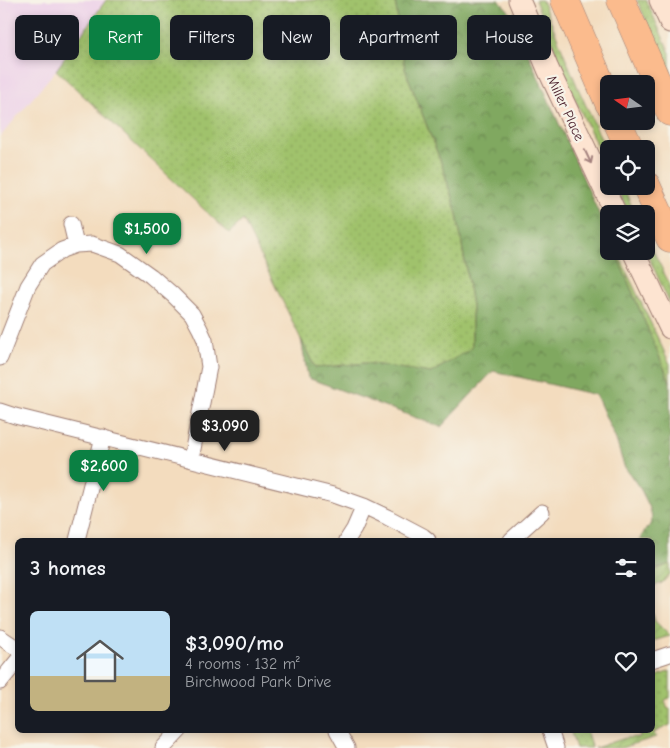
<!DOCTYPE html>
<html lang="en">
<head>
<meta charset="utf-8">
<style>
  :root { --surface:#171b24; --page:#242831; --text:#f1f3f6; --muted:#9ea1a6; --accent:#0b8043 }
  body { margin:0; font-family:"Comic Neue",sans-serif; background:var(--page); color:var(--text); height:100vh; display:flex; flex-direction:column; font-size:19px; white-space:nowrap }
  * { box-sizing:border-box; margin:0 }
  p { font-size:16px; color:var(--muted) }
  .icon { flex:none; width:28px; height:28px; fill:none; stroke:currentColor; stroke-width:2; stroke-linecap:round; stroke-linejoin:round }
  .map { position:relative; flex:1; overflow:hidden }
  .drawer { position:absolute; left:15px; top:538px; width:640px; height:195px; display:flex; flex-direction:column; background:var(--surface); border-radius:8px; box-shadow:0 2px 8px #0003 }
  .drawer>* { flex:none }
  .banner { position:absolute; left:15px; top:15px; width:640px; height:45px; display:flex; gap:10px }
  .needle { width:32px; rotate:284deg }
  .fabs { position:absolute; left:600px; top:75px; display:grid; gap:10px }
  .fabs a { display:grid; place-items:center; width:55px; height:55px; border-radius:8px; background:var(--surface); box-shadow:0 2px 8px #0003; font-size:25px }
  .price { position:absolute; translate:-50% -42px; padding:0 11px; border-radius:10px; background:var(--accent); color:#fff; font-size:16px; line-height:32px; filter:drop-shadow(0 1px 2px #0008) }
  .price::after { content:''; position:absolute; left:50%; top:30px; width:15px; height:11px; margin-left:-8px; background:inherit; clip-path:polygon(0 0,100% 0,50% 100%) }
  .price.selected { background:#222; color:#fff }
  ul { padding:0; list-style:none }
  li { display:flex; align-items:center; gap:15px; height:125px; padding:0 15px }
  li span { display:grid; place-items:center; flex:none; width:140px; height:100px; border-radius:8px; color:#555 }
  li>.icon { margin-inline-start:auto }
  span .icon { width:60px; height:60px; fill:#fffc; stroke-width:1 }
  li b { font-size:21px }
  h2 { display:flex; justify-content:space-between; align-items:center; height:60px; padding:0 15px; font-size:21px }
  .pill { padding:0 18px; border-radius:8px; background:var(--surface); box-shadow:0 2px 8px #0003; font-size:18px; line-height:45px }
  .pill.selected { background:var(--accent); color:#fff }
  .map>svg:first-child { display:block }
  .built { fill:#edd1e9 }
  .grass { fill:url(#grass-dots); stroke:#75704c }
  .forest { fill:url(#forest-crowns); stroke:#656446 }
  .garden { fill:url(#garden-furrows); stroke:#75704c }
  .lines { fill:none; stroke-linecap:round; stroke-linejoin:round }
  .minor-casing { stroke:#9e7e74; stroke-width:17 }
  .secondary-casing { stroke:#9e7e74; stroke-width:23 }
  .motorway-casing { stroke:#9e7e74; stroke-width:29 }
  .minor { stroke:#fff; stroke-width:15 }
  .secondary { stroke:#fde4d1; stroke-width:21 }
  .motorway { stroke:#fbbb8d; stroke-width:28 }
  .oneway { stroke:#a4827e }
  .labels { text-anchor:middle; stroke-width:4.5; stroke-linejoin:round; paint-order:stroke }
  .street-label { font-size:14px; fill:#4a1f2b; stroke:#f7f3e8 }
</style>
</head>
<body>
<div class="map">
<svg width="670" height="748" viewBox="0 0 670 748">
  <defs>
    <pattern id="grass-dots" width="8" height="8" patternUnits="userSpaceOnUse" patternTransform="scale(1.25)"><rect width="8" height="8" fill="#a0c26c"/><path d="M2 2h.1M6 6h.1" fill="none" stroke="#8ba65e" stroke-width="1.8" stroke-linecap="round"/></pattern>
    <pattern id="forest-crowns" width="20" height="18" patternUnits="userSpaceOnUse" patternTransform="scale(1.25)"><rect width="20" height="18" fill="#80a860"/><path d="M2 6a3 3 0 1 1 6 0M12 15a3 3 0 1 1 6 0" fill="none" stroke="#6b884f"/></pattern>
    <pattern id="garden-furrows" width="10" height="10" patternUnits="userSpaceOnUse" patternTransform="scale(1.25)"><rect width="10" height="10" fill="#a0c26c"/><path d="M-1 1l2-2M0 10L10 0M9 11l2-2" fill="none" stroke="#8ba65e"/></pattern>
  </defs>
  <rect width="100%" height="100%" fill="#f7f3e8"/>
  <filter id="ink" filterUnits="userSpaceOnUse"><feTurbulence type="fractalNoise" baseFrequency=".02" numOctaves="2"/><feDisplacementMap in="SourceGraphic" scale="10" xChannelSelector="R" yChannelSelector="G"/><feConvolveMatrix kernelMatrix="1 2 1 2 8 2 1 2 1" color-interpolation-filters="sRGB"/></filter>
  <filter id="wash" filterUnits="userSpaceOnUse"><feTurbulence type="fractalNoise" baseFrequency=".0096" numOctaves="4" result="noise"/><feDisplacementMap in="SourceGraphic" scale="20" xChannelSelector="R" yChannelSelector="G"/><feGaussianBlur stdDeviation="1.12" result="paint"/><feColorMatrix in="noise" values="0 0 0 0 0 0 0 0 0 0 0 0 0 0 0 0 0 1.4 0 .05"/><feComposite in="paint" operator="in"/></filter>
  <g filter="url(#wash)">
    <rect width="100%" height="100%" fill="#f3dcbe"/>
    <path class="built" d="M 0,0 L 106,0 L 56,70 L 0,137 Z"/>
    <path class="grass" d="M 106,0 L 395,0 L 405,69 L 442,165 L 457,214 L 472,306 L 472,348 L 431,373 L 366,363 L 315,368 L 243,220 L 229,233 L 56,70 Z
      M 535,0 L 542,0 L 578,88 L 609,156 L 609,171 L 571,91 Z
      M 637,0 L 646,0 L 670,53 L 670,75 Z
      M 616,186 L 623,186 L 635,214 L 629,214 Z
      M 646,236 L 670,285 L 670,304 L 646,251 Z
      M 615,251 L 617,251 L 670,364 L 670,382 Z
      M 670,671 L 670,698 L 665,700 L 668,709 L 670,708 L 670,725 L 653,733 L 653,678 Z
      M 570,730 L 586,730 L 592,748 L 576,748 Z"/>
    <path class="forest" d="M 395,0 L 499,0 L 509,11 L 609,236 L 609,251 L 615,251 L 670,382 L 670,564 L 653,570 L 652,540 L 640,540 L 645,530 L 651,524 L 652,517 L 649,506 L 641,490 L 624,466 L 616,440 L 596,395 L 493,371 L 441,427 L 308,378 L 301,339 L 315,368 L 366,363 L 431,373 L 472,348 L 472,306 L 457,214 L 442,165 L 405,69 Z"/>
    <path class="garden" d="M 670,564 L 670,574 L 662,583 L 653,586 L 653,571 Z
      M 653,613 L 655,621 L 670,636 L 653,641 Z
      M 644,730 L 652,730 L 656,737 L 621,748 L 595,748 L 625,738 L 640,737 L 639,733 Z"/>
  </g>
  <g filter="url(#ink)">
    <g class="lines">
      <defs>
        <path id="minor" d="M 71,224 L 76,245
          M 0,358 L 28,286 L 42,264 L 62,250 L 76,245 L 92,244 L 120,254 L 151,276 L 173,295 L 192,314 L 200,329 L 205,340 L 209,367 L 191,459
          M 0,411 L 15,416 L 333,495 L 364,506 L 387,517 L 423,536 L 428,540
          M 77,540 L 103,437
          M 347,540 L 354,529 L 364,506
          M 511,540 L 542,512
          M 0,637 L 18,649
          M 652,660 L 670,654
          M 0,682 L 18,660
          M 337,730 L 347,748
          M 550,730 L 556,748
          M 163,748 L 180,730"/>
        <path id="secondary" d="M 519,0 L 548,69 L 616,214
          M 660,0 L 670,22
          M 633,251 L 670,328"/>
        <path id="motorway" d="M 565,0 L 609,103
          M 621,0 L 670,112
          M 617,121 L 630,149
          M 646,185 L 670,238"/>
      </defs>
      <use href="#minor" class="minor-casing"/>
      <use href="#secondary" class="secondary-casing"/>
      <use href="#motorway" class="motorway-casing"/>
      <use href="#minor" class="minor"/>
      <use href="#secondary" class="secondary"/>
      <use href="#motorway" class="motorway"/>
    </g>
    <defs><path id="oneway-shaft" d="M-6 0H5M1.5-3L5.5 0L1.5 3" fill="none" stroke-width="1.6" stroke-linecap="round" stroke-linejoin="round" transform="scale(1.25)"/></defs>
    <use class="oneway" href="#oneway-shaft" transform="translate(588 157) rotate(65)"/>
  </g>
  <g class="labels">
    <g class="street-label">
      <text transform="translate(566 108) rotate(65)" y="5">Miller Place</text>
    </g>
  </g>
</svg>
<div class="fabs">
<a><svg class="needle" viewBox="-14 -14 28 28"><path d="M0-13l5 13h-10z" fill="#e53935"/><path d="M0 13l5-13h-10z" fill="#9ea1a6"/></svg></a>
<a><svg class="icon" aria-label="locate" viewBox="0 0 24 24"><circle cx="12" cy="12" r="6"/><path d="M12 2v4M12 18v4M2 12h4M18 12h4"/></svg></a>
<a><svg class="icon" aria-label="layers" viewBox="0 0 24 24"><path d="M12 4l9 5-9 5-9-5zM3 14l9 5 9-5"/></svg></a>
</div>
<b class="price" style="left:147px;top:255px">$1,500</b>
<b class="price selected" style="left:225px;top:452px">$3,090</b>
<b class="price" style="left:104px;top:492px">$2,600</b>
<div class="banner">
<a class="pill">Buy</a>
<a class="pill selected">Rent</a>
<a class="pill">Filters</a>
<a class="pill">New</a>
<a class="pill">Apartment</a>
<a class="pill">House</a>
</div>
<section class="drawer">
<h2>3 homes<svg class="icon" aria-label="filters" viewBox="0 0 24 24"><path d="M4 7h16M4 17h16"/><circle cx="9" cy="7" r="2"/><circle cx="15" cy="17" r="2"/></svg></h2>
<ul>
<li><span style="background:linear-gradient(#bfe0f5 65%,#c2b280 0)"><svg class="icon" aria-label="home" viewBox="0 0 24 24"><path d="M3 11l9-7 9 7M6 9v11h12V9"/></svg></span><div><b>$3,090/mo</b><p>4 rooms · 132 m²</p><p>Birchwood Park Drive</p></div><svg class="icon" aria-label="heart" viewBox="0 0 24 24"><path d="M12 20l-8-8c-3-5 5-10 8-4 3-6 11-1 8 4z"/></svg></li>
</ul>
</section>
</div>
</body>
</html>
